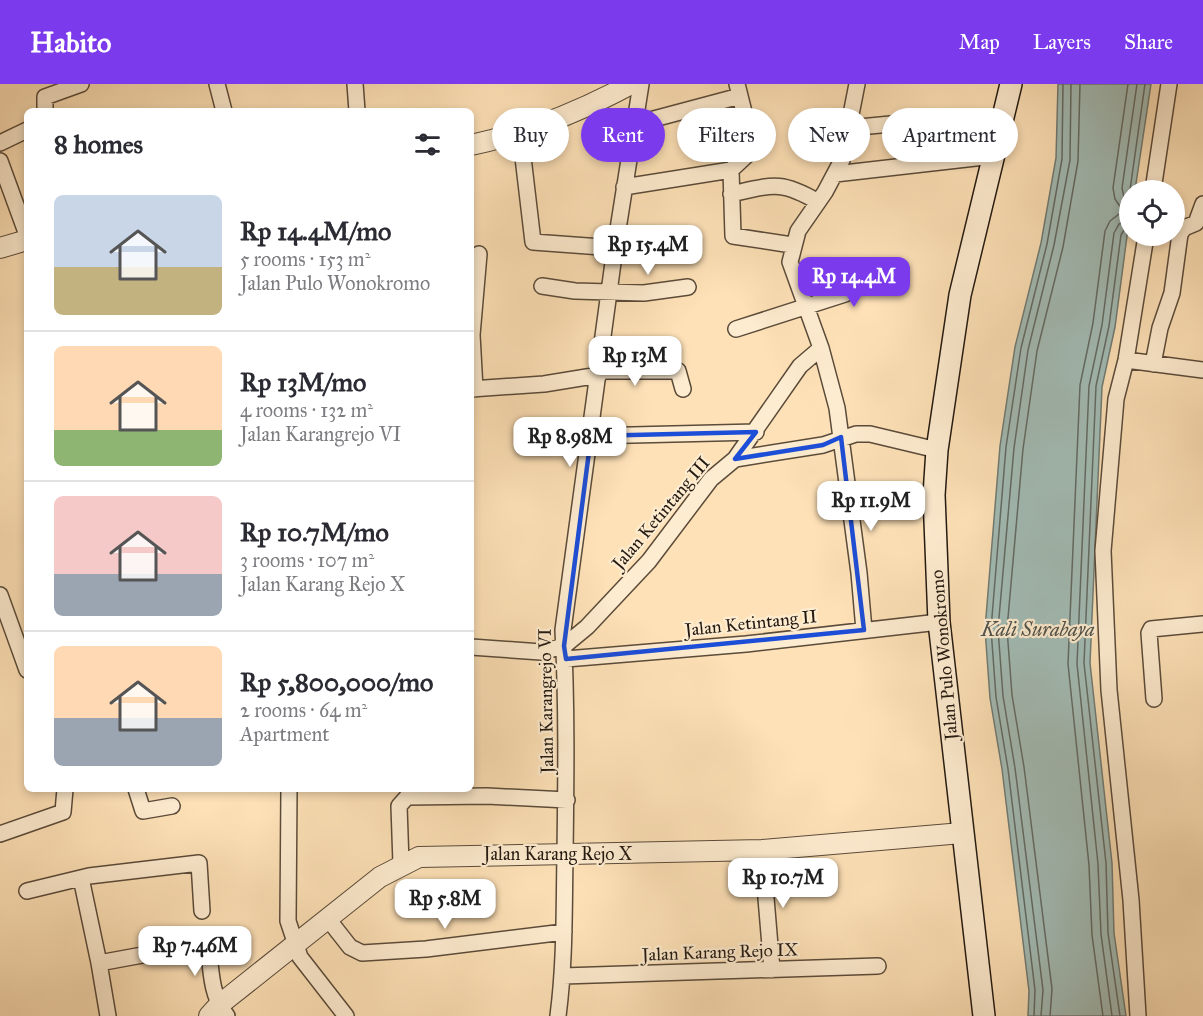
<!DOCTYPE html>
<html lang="en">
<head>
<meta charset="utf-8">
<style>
  :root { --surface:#fff; --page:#f2f2f3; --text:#2b2b33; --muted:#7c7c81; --line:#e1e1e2; --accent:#7c3aed }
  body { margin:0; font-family:"IM FELL Great Primer",serif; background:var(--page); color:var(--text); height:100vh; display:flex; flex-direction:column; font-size:22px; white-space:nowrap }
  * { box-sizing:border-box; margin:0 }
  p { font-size:20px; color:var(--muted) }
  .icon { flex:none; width:33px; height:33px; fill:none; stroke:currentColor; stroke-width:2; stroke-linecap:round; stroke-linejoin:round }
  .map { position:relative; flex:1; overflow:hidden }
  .panel { position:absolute; left:24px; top:24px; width:450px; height:684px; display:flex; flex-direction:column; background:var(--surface); border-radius:9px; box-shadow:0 3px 9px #0003 }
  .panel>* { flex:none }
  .guide { position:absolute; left:492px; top:24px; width:570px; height:54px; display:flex; gap:12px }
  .buttons { position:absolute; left:1119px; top:96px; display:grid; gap:12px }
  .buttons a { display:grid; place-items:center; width:66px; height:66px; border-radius:50%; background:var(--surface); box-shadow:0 3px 9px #0003; font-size:30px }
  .price { position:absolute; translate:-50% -51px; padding:0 14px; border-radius:12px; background:#fff; color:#222; font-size:20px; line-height:39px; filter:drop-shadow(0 2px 3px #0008) }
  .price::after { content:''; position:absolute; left:50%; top:36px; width:18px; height:14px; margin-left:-9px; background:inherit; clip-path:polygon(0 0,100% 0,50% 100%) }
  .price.current { background:var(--accent); color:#fff }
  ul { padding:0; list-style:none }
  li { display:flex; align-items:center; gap:18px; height:150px; padding:0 30px }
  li+li { border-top:2px solid var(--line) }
  li span { display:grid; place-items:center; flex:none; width:168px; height:120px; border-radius:9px; color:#555 }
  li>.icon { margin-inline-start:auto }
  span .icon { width:72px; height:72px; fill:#fffc; stroke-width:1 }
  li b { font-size:26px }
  h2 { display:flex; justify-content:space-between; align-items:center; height:72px; padding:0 30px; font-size:26px }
  .tag { padding:0 21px; border-radius:27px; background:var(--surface); box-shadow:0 3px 9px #0003; font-size:21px; line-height:54px }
  .tag.current { background:var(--accent); color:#fff }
  header { display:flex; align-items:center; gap:36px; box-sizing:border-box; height:84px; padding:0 30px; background:var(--accent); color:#fff }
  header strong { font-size:28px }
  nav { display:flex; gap:33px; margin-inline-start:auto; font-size:21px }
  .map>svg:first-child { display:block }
  .water { fill:#a2bcb6; stroke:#6f7b74; stroke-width:1.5 }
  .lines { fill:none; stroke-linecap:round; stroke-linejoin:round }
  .shore { stroke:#626a64; stroke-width:1.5 }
  .minor-casing { stroke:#5a4b3a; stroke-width:18 }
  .tertiary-casing { stroke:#5a4b3a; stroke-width:22 }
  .secondary-casing { stroke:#231911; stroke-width:24 }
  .minor { stroke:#feecd0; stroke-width:15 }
  .tertiary { stroke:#feecd0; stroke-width:20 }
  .secondary { stroke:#feecd0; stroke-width:21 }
  .marked { fill:none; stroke:#1d4ed8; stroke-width:4.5; stroke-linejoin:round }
  .labels { text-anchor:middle; stroke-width:4.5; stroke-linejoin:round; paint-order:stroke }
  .street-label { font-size:18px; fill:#231911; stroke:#feecd0 }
  .water-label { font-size:20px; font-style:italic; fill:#4f524b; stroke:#feecd0 }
</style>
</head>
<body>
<header>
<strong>Habito</strong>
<nav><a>Map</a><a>Layers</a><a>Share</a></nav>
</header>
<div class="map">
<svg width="1203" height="932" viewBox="0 0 1203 932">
  <rect width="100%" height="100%" fill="#fee1b7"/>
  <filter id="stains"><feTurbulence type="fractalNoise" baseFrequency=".00333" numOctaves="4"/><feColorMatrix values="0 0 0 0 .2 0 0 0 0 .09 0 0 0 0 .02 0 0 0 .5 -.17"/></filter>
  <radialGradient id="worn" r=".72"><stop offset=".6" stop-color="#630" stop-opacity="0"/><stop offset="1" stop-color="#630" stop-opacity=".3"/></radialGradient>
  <path class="water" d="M 1058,0 L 1151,0 L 1135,106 L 1130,106 L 1129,137 L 1115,243 L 1102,303 L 1090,579 L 1112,779 L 1114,849 L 1126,932 L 1028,932 L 1029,907 L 1002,685 L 990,614 L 985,545 L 1000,362 L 1015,263 L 1041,159 L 1056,74 Z"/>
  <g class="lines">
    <path class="shore" d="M 1130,106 L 1145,0
      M 1130,118 L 1124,113 L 1122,104 L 1137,0
      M 1034,932 L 1035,906 L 1008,685 L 996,613 L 991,545 L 1006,363 L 1021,264 L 1047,160 L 1062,75 L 1063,0
      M 1041,932 L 1043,906 L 1015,684 L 1003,612 L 998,545 L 1014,364 L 1028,266 L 1054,161 L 1070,76 L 1071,0
      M 1050,932 L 1052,905 L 1024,683 L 1012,611 L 1007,545 L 1023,365 L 1037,267 L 1063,163 L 1078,77 L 1080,0
      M 1103,932 L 1092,851 L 1089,781 L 1068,580 L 1080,301 L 1093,239 L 1105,147 L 1110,137 L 1123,127 L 1115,115 L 1113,104 L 1128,0
      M 1112,932 L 1101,850 L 1098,780 L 1077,580 L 1089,302 L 1102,241 L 1114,149 L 1119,140 L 1130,137
      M 1120,932 L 1108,849 L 1106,779 L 1084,579 L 1096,302 L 1109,242 L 1121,151 L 1124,146 L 1130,145"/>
    <defs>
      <path id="minor" d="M 217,0 L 224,27
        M 355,0 L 357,27
        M 857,0 L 842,76 L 825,108 L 798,147 L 790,178 L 821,264 L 837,324 L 859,489 L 864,546
        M 45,27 L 45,13 L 81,0
        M 635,40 L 740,12
        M 849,44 L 943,35
        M 520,48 L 533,158 L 615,164
        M 0,59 L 27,46
        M 0,77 L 27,151
        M 731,86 L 747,71 L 751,56 L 737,0
        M 835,90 L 993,72
        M 624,103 L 731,86 L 733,152 L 792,161
        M 1153,106 L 1169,0
        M 731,110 C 772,101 781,96 818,118
        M 542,202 L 575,207 L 644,209 L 688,203
        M 736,245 L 845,210 L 884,187
        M 1126,276 L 1203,286
        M 1153,280 L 1160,244 L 1172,209 L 1180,150 L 1184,144 L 1196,139 L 1203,120
        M 599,287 L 678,287 L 683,305
        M 471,305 L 544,300 L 599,291
        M 475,305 L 472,251 L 479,170
        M 591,352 L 756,348
        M 735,375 L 800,282 L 821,264
        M 0,511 L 27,586
        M 471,563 L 541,568 L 564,562 L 587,543 L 649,477 L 711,395 L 735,375 L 823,361 L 856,350 L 870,350 L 937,366
        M 566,575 L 746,560 L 939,538
        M 1154,615 L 1149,549 L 1151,545 L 1203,540
        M 136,705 L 143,727 L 172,722
        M 289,705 L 288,837 L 300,873 L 346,932
        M 0,750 L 63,728 L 65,705
        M 762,766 L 772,886
        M 401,780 L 399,722 L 407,713 L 487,712 L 567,716
        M 81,794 L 99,879
        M 27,807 L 89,792 L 199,779 L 202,827
        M 328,835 L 350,863 L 362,869 L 426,865 L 564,848
        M 208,858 C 211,884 210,911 227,932
        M 563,892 L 878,882
        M 108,932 L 99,879 L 186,863
        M 558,932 C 565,878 564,825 565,771 C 566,696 567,621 563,546 L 615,164 L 641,0
        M 1138,932 L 1131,816 L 1109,606 L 1103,467 L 1116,315 L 1126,276 L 1146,152"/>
      <path id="tertiary" d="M 471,61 C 527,49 581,27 631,0
        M 0,164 L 27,156
        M 209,932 L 219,921 L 380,793 L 419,773 L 762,766 L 962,749"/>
      <path id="secondary" d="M 984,932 L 939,538 L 934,411 L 937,366 L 960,211 L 1011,0"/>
    </defs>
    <use href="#minor" class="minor-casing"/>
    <use href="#tertiary" class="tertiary-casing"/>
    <use href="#secondary" class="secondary-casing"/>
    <use href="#minor" class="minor"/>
    <use href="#tertiary" class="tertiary"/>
    <use href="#secondary" class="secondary"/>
  </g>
  <path class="marked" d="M 756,348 L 735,375 L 823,361 L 841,353 L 864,546 L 566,575 L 564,562 L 591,352 Z"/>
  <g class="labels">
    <g class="street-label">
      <text transform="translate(661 429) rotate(-50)" y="6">Jalan Ketintang III</text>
      <text transform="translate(751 539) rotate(-6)" y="6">Jalan Ketintang II</text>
      <text transform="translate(944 571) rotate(-95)" y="6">Jalan Pulo Wonokromo</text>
      <text transform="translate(546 617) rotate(-91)" y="6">Jalan Karangrejo VI</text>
      <text x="558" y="776">Jalan Karang Rejo X</text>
      <text transform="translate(720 868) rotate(-2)" y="6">Jalan Karang Rejo IX</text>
    </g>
    <g class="water-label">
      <text x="1038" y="552">Kali Surabaya</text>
    </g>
  </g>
  <rect width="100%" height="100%" filter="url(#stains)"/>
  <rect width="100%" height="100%" fill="url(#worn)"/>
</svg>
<div class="buttons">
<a><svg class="icon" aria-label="locate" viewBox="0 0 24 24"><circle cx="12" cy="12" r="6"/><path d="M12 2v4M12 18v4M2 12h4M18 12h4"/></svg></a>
</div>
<b class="price" style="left:648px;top:192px">Rp 15.4M</b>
<b class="price current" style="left:854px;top:224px">Rp 14.4M</b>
<b class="price" style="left:635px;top:303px">Rp 13M</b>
<b class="price" style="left:570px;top:384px">Rp 8.98M</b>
<b class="price" style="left:871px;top:448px">Rp 11.9M</b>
<b class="price" style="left:783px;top:825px">Rp 10.7M</b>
<b class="price" style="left:445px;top:846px">Rp 5.8M</b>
<b class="price" style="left:195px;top:893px">Rp 7.46M</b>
<div class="guide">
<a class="tag">Buy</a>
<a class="tag current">Rent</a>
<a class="tag">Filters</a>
<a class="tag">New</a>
<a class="tag">Apartment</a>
</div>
<section class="panel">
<h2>8 homes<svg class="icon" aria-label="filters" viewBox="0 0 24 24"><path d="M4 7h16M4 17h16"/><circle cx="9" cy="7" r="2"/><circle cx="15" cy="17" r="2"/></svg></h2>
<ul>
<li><span style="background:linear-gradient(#c9d6e8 60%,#c2b280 0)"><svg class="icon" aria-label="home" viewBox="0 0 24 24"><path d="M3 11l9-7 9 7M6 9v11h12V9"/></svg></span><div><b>Rp 14.4M/mo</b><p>5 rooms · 153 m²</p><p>Jalan Pulo Wonokromo</p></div></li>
<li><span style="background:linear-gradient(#ffd9b3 70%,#8fb573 0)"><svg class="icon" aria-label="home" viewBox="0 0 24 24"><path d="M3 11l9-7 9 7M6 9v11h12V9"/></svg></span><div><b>Rp 13M/mo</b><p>4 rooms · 132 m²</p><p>Jalan Karangrejo VI</p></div></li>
<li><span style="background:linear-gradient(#f6c9c9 65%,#9aa5b1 0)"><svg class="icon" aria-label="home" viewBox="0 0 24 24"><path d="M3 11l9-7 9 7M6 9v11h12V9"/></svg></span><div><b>Rp 10.7M/mo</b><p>3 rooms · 107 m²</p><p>Jalan Karang Rejo X</p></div></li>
<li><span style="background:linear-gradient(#ffd9b3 60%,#9aa5b1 0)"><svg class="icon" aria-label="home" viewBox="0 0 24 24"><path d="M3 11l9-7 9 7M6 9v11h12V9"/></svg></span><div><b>Rp 5,800,000/mo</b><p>2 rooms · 64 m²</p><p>Apartment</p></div></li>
</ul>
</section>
</div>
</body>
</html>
